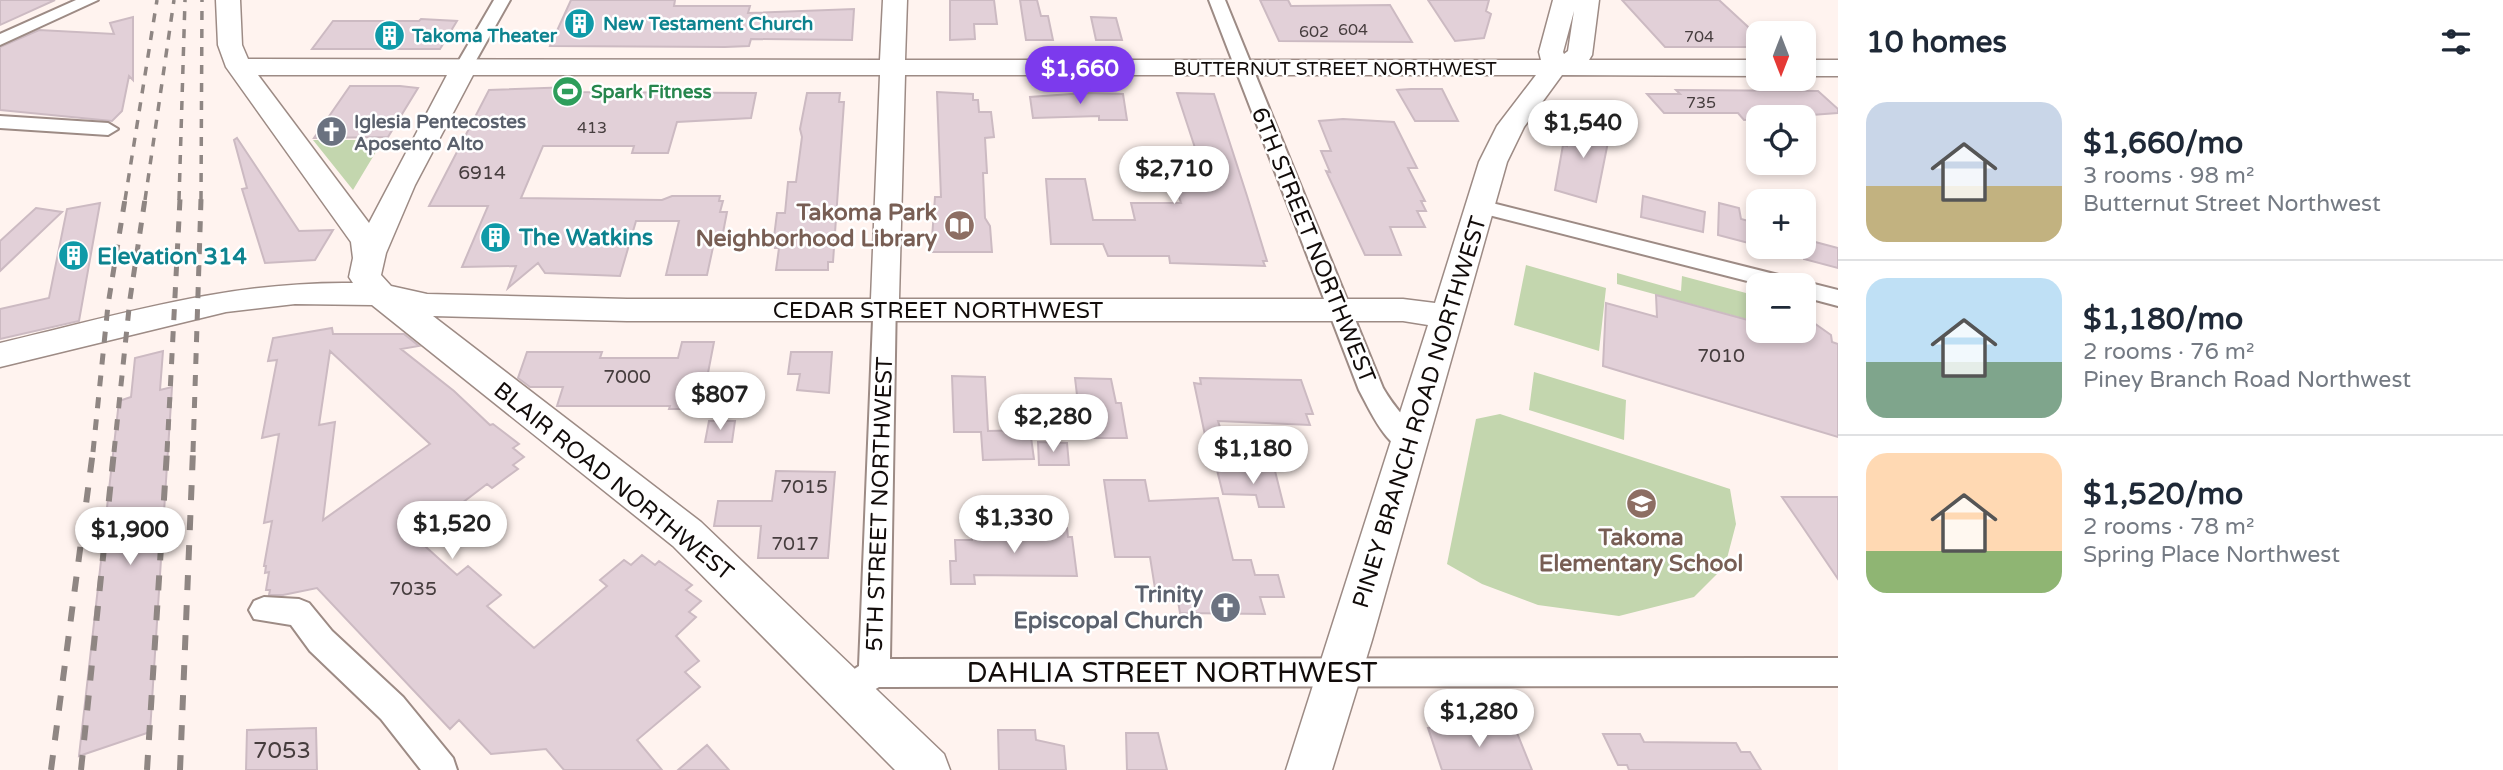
<!DOCTYPE html>
<html lang="en">
<head>
<meta charset="utf-8">
<style>
  :root { --surface:#fff; --page:#f2f2f3; --text:#1f2937; --muted:#747a83; --line:#e0e1e3; --accent:#7c3aed }
  body { margin:0; font-family:"Varela Round",sans-serif; background:var(--page); color:var(--text); height:100vh; display:flex; flex-direction:column; font-size:26px; white-space:nowrap }
  * { box-sizing:border-box; margin:0 }
  p { font-size:23px; color:var(--muted) }
  .icon { flex:none; width:38px; height:38px; fill:none; stroke:currentColor; stroke-width:2; stroke-linecap:round; stroke-linejoin:round }
  .map { position:relative; flex:1; overflow:hidden }
  .side { display:flex; flex-direction:column; background:var(--surface); width:665px }
  .side>* { flex:none }
  .needle { width:46px; rotate:180deg }
  .tools { position:absolute; left:1746px; top:21px; display:grid; gap:14px }
  .tools a { display:grid; place-items:center; width:70px; height:70px; border-radius:14px; background:var(--surface); box-shadow:0 4px 10px #0003; font-size:35px }
  .price { position:absolute; translate:-50% -60px; padding:0 16px; border-radius:24px; background:#fff; color:#222; font-size:23px; line-height:46px; filter:drop-shadow(0 2px 4px #0008) }
  .price::after { content:''; position:absolute; left:50%; top:42px; width:21px; height:16px; margin-left:-10px; background:inherit; clip-path:polygon(0 0,100% 0,50% 100%) }
  .price.selected { background:var(--accent); color:#fff }
  ul { padding:0; list-style:none }
  li { display:flex; align-items:center; gap:21px; height:175px; padding:0 28px }
  li+li { border-top:2px solid var(--line) }
  li span { display:grid; place-items:center; flex:none; width:196px; height:140px; border-radius:21px; color:#555 }
  li>.icon { margin-inline-start:auto }
  span .icon { width:84px; height:84px; fill:#fffc; stroke-width:1 }
  li b { font-size:30px }
  h2 { display:flex; justify-content:space-between; align-items:center; height:84px; padding:0 28px; font-size:30px }
  main { display:flex; flex:1; min-height:0 }
  .map>svg:first-child { display:block }
  .green { fill:#c3d6ae }
  .building { fill:#e2d0d8; stroke:#ccbac2; stroke-width:2; fill-rule:evenodd }
  .lines { fill:none; stroke-linecap:round; stroke-linejoin:round }
  .street-casing { stroke:#9d8b85; stroke-width:4 }
  .secondary-casing { stroke:#9d8b85; stroke-width:3 }
  .street { fill:#fff; fill-rule:evenodd }
  .secondary { fill:#fff; fill-rule:evenodd }
  .rail-far2 { stroke:#8f8683; stroke-width:3.5; stroke-dasharray:9 9; stroke-linecap:butt }
  .rail-far1 { stroke:#8f8683; stroke-width:5; stroke-dasharray:11 11; stroke-linecap:butt }
  .rail { stroke:#8f8683; stroke-width:6; stroke-dasharray:15 15; stroke-linecap:butt }
  .labels { text-anchor:middle; stroke-width:5; stroke-linejoin:round; paint-order:stroke }
  .far-number-label { font-size:16px; fill:#463d3e }
  .far-culture-label { font-size:19px; font-weight:bold; fill:#0d838f; stroke:#fff; text-anchor:start }
  .far-street-label { font-size:19px; fill:#120c0a; stroke:#fff }
  .far-leisure-label { font-size:19px; font-weight:bold; fill:#27864d; stroke:#fff; text-anchor:start }
  .far-worship-label { font-size:19px; font-weight:bold; fill:#5b616d; stroke:#fff; text-anchor:start }
  .number-label { font-size:19px; fill:#463d3e }
  .education-label { font-size:23px; font-weight:bold; fill:#785e54; stroke:#fff; text-anchor:end }
  .culture-label { font-size:23px; font-weight:bold; fill:#0d838f; stroke:#fff; text-anchor:start }
  .street-label { font-size:23px; fill:#120c0a; stroke:#fff }
  .worship-label { font-size:23px; font-weight:bold; fill:#5b616d; stroke:#fff; text-anchor:end }
  .near-number-label { font-size:23px; fill:#463d3e }
  .near-street-label { font-size:28px; fill:#120c0a; stroke:#fff }
</style>
</head>
<body>
<main>
<div class="map">
<svg width="1838" height="770" viewBox="0 0 1838 770">
  <rect width="100%" height="100%" fill="#fff3ef"/>
  <path class="green" d="M 313,140 L 383,140 L 353,190 Z
    M 1526,265 L 1606,288 L 1599,351 L 1514,325 Z
    M 1617,273 L 1681,291 L 1682,276 L 1746,293 L 1746,319 L 1617,284 Z
    M 1534,372 L 1626,400 L 1624,440 L 1529,410 Z
    M 1500,414 L 1730,489 L 1736,524 L 1725,566 L 1694,597 L 1619,616 L 1538,605 L 1482,584 L 1447,564 L 1476,419 Z"/>
  <path class="building" d="M 0,0 L 55,0 L 0,25 Z
    M 571,0 L 675,0 L 674,6 L 750,6 L 748,13 L 854,9 L 852,40 L 751,39 L 749,46 L 725,47 L 550,46 Z
    M 950,0 L 994,0 L 997,24 L 974,24 L 975,39 L 950,40 Z
    M 1020,0 L 1037,0 L 1041,16 L 1048,16 L 1053,40 L 1026,40 Z
    M 1260,0 L 1288,0 L 1291,6 L 1390,5 L 1412,42 L 1279,41 Z
    M 1428,0 L 1489,0 L 1486,11 L 1491,14 L 1484,38 L 1455,41 Z
    M 1622,0 L 1719,0 L 1759,37 L 1759,47 L 1665,47 Z
    M 133,17 L 133,80 L 129,76 L 122,111 L 112,121 L 0,110 L 0,47 L 39,30 L 114,34 L 110,23 Z
    M 1091,17 L 1116,18 L 1122,40 L 1096,40 Z
    M 421,19 L 457,21 L 440,49 L 312,49 L 333,21 L 419,21 Z
    M 350,86 L 400,86 L 418,88 L 388,137 L 314,138 Z
    M 572,87 L 570,92 L 756,93 L 751,118 L 677,122 L 668,153 L 632,153 L 634,146 L 543,146 L 521,198 L 662,200 L 672,196 L 720,196 L 719,201 L 723,201 L 720,212 L 727,212 L 722,238 L 715,238 L 707,275 L 666,275 L 679,221 L 636,221 L 620,276 L 545,273 L 538,263 L 508,288 L 516,266 L 462,267 L 488,206 L 429,206 L 489,90 Z
    M 1411,89 L 1442,89 L 1458,121 L 1415,121 L 1397,90 Z
    M 1676,90 L 1818,91 L 1838,109 L 1838,113 L 1744,120 L 1738,113 L 1664,113 L 1647,94 L 1680,94 Z
    M 937,92 L 973,94 L 973,100 L 978,100 L 979,112 L 991,112 L 994,137 L 985,138 L 987,173 L 983,173 L 985,218 L 990,226 L 992,252 L 931,252 L 935,197 L 941,197 Z
    M 807,93 L 840,93 L 839,102 L 844,102 L 833,262 L 828,262 L 828,270 L 776,270 L 779,248 L 775,248 L 777,237 L 774,237 L 777,213 L 785,213 L 788,182 L 796,182 L 802,137 L 800,129 Z
    M 1085,93 L 1123,94 L 1127,120 L 1099,120 L 1099,116 L 1033,118 L 1030,97 Z
    M 1177,93 L 1214,94 L 1247,196 L 1267,261 L 1263,261 L 1265,266 L 1170,263 L 1169,256 L 1108,256 L 1103,244 L 1051,244 L 1046,179 L 1085,179 L 1093,220 L 1135,220 L 1131,203 L 1181,203 L 1169,167 L 1191,167 L 1189,159 L 1199,160 Z
    M 1569,118 L 1611,127 L 1596,202 L 1555,190 L 1563,145 L 1567,146 Z
    M 1343,119 L 1394,122 L 1417,168 L 1408,168 L 1425,201 L 1421,201 L 1426,211 L 1417,211 L 1425,227 L 1390,227 L 1401,255 L 1365,255 L 1326,171 L 1330,172 L 1321,151 L 1331,151 L 1319,121 Z
    M 237,138 L 299,231 L 333,230 L 315,260 L 265,263 L 242,189 L 247,188 L 234,140 Z
    M 1643,196 L 1705,212 L 1703,232 L 1641,217 Z
    M 100,203 L 79,321 L 0,339 L 0,309 L 49,298 L 67,209 Z
    M 1719,203 L 1739,208 L 1741,219 L 1756,223 L 1756,245 L 1718,235 Z
    M 36,208 L 62,212 L 0,271 L 0,241 Z
    M 1804,239 L 1838,248 L 1838,268 L 1804,259 Z
    M 1656,295 L 1759,323 L 1759,331 L 1804,331 L 1804,316 L 1831,335 L 1832,342 L 1838,344 L 1838,437 L 1603,366 L 1606,303 L 1657,317 Z
    M 332,328 L 333,334 L 404,334 L 419,346 L 401,349 L 454,391 L 490,425 L 493,424 L 519,444 L 513,448 L 524,457 L 513,465 L 518,469 L 492,488 L 487,484 L 416,538 L 457,575 L 468,566 L 501,595 L 487,606 L 534,648 L 607,586 L 600,580 L 624,560 L 631,565 L 642,555 L 655,565 L 659,561 L 692,585 L 686,590 L 701,601 L 689,612 L 696,617 L 676,636 L 699,661 L 685,672 L 700,687 L 637,740 L 662,770 L 564,770 L 546,749 L 491,754 L 459,720 L 450,729 L 317,588 L 283,595 L 269,595 L 270,590 L 266,590 L 269,572 L 265,573 L 266,566 L 264,566 L 272,521 L 264,523 L 279,434 L 262,438 L 277,360 L 268,361 L 273,338 ZM 330,351 L 430,444 L 323,520 L 335,422 L 319,425 Z
    M 682,342 L 714,342 L 701,409 L 669,409 L 670,406 L 557,406 L 563,387 L 530,387 L 518,378 L 527,352 L 602,352 L 600,358 L 678,358 Z
    M 163,351 L 160,390 L 172,387 L 150,732 L 79,756 L 119,401 L 131,397 L 135,358 Z
    M 791,352 L 832,352 L 829,393 L 797,390 L 800,374 L 788,374 Z
    M 952,376 L 985,377 L 988,431 L 1030,430 L 1034,459 L 983,460 L 981,432 L 954,432 Z
    M 1075,378 L 1111,379 L 1116,403 L 1121,403 L 1127,438 L 1082,438 Z
    M 1200,378 L 1301,380 L 1313,414 L 1306,414 L 1310,425 L 1218,421 L 1230,458 L 1210,459 L 1194,383 L 1201,384 Z
    M 709,421 L 735,421 L 732,442 L 705,442 Z
    M 1038,442 L 1067,443 L 1069,465 L 1039,465 Z
    M 1217,470 L 1275,471 L 1284,507 L 1259,507 L 1256,495 L 1223,494 Z
    M 776,471 L 835,472 L 828,558 L 758,558 L 761,526 L 714,526 L 718,501 L 772,501 Z
    M 1104,480 L 1145,480 L 1149,501 L 1218,498 L 1233,560 L 1251,560 L 1255,575 L 1278,575 L 1284,597 L 1260,597 L 1265,614 L 1180,613 L 1178,601 L 1157,601 L 1150,557 L 1115,557 Z
    M 1782,497 L 1838,497 L 1838,579 L 1800,523 Z
    M 1033,528 L 1067,528 L 1068,537 L 1072,537 L 1077,576 L 974,575 L 975,584 L 951,584 L 950,561 L 956,561 L 955,540 L 972,540 L 972,532 L 1033,532 Z
    M 316,728 L 317,770 L 246,770 L 247,730 Z
    M 1428,728 L 1515,728 L 1532,770 L 1442,770 Z
    M 998,730 L 1035,730 L 1036,740 L 1064,746 L 1066,770 L 999,770 Z
    M 1126,733 L 1158,733 L 1167,770 L 1127,770 Z
    M 1603,734 L 1640,734 L 1644,742 L 1736,743 L 1741,752 L 1750,752 L 1761,770 L 1629,770 L 1627,765 L 1618,765 Z
    M 707,745 L 729,770 L 678,770 Z"/>
  <g class="lines">
    <defs>
      <path id="street" d="M 76,0 L 98,0 L 0,45 L 0,34 Z
        M 494,0 L 510,0 L 470,71 L 458,71 L 455,67 Z
        M 1209,0 L 1225,0 L 1383,388 C 1394,408 1412,424 1423,444 L 1419,451 C 1391,460 1370,410 1359,390 Z
        M 0,116 L 108,123 L 118,129 L 108,135 L 0,128 Z
        M 1480,200 L 1838,290 L 1838,306 L 1804,297 L 1804,285 L 1763,285 L 1473,211 L 1470,206 L 1473,201 Z
        M 885,287 L 893,290 L 896,295 L 890,659 L 1838,658 L 1838,686 L 879,687 L 847,706 L 836,701 L 831,691 L 836,681 L 859,666 L 874,295 L 877,290 Z
        M 264,597 L 299,599 L 309,603 L 332,631 L 403,697 L 453,758 L 457,770 L 421,770 L 381,719 L 310,651 L 291,625 L 254,619 L 249,610 L 254,601 Z"/>
      <path id="secondary" d="M 216,0 L 240,0 L 242,45 L 248,59 L 880,60 L 883,0 L 907,0 L 905,60 L 1541,60 L 1539,52 L 1553,0 L 1599,0 L 1592,55 L 1589,60 L 1759,60 L 1759,76 L 1562,75 L 1524,127 L 1507,162 L 1372,640 L 1332,770 L 1286,770 L 1428,325 L 1403,321 L 627,321 L 433,316 L 701,522 L 944,754 L 950,770 L 895,770 L 673,546 L 372,305 L 295,304 L 226,312 L 0,367 L 0,343 C 119,315 229,281 353,283 L 349,277 L 353,258 L 351,242 L 226,67 L 218,45 ZM 1574,11 L 1568,51 L 1564,54 L 1563,52 ZM 258,75 L 447,75 L 369,223 ZM 473,75 L 880,75 L 871,299 L 627,299 L 427,294 L 391,286 L 381,275 L 386,253 L 415,185 ZM 905,75 L 1536,75 L 1497,126 L 1479,162 L 1435,303 L 1403,299 L 899,299 Z
        M 1804,60 L 1838,60 L 1838,76 L 1804,76 Z"/>
    </defs>
    <use href="#street" class="street-casing"/>
    <use href="#secondary" class="secondary-casing"/>
    <use href="#street" class="street"/>
    <use href="#secondary" class="secondary"/>
    <path class="rail-far2" d="M 125,200 L 157,0
      M 145,200 L 174,0
      M 179,200 L 185,0
      M 201,200 L 202,0"/>
    <path class="rail-far1" d="M 93,452 L 108,305 L 125,199
      M 114,452 L 130,299 L 145,199
      M 167,452 L 180,199
      M 193,452 L 201,199"/>
    <path class="rail" d="M 51,770 L 93,451
      M 81,770 L 114,451
      M 147,770 L 167,451
      M 180,770 L 193,451"/>
  </g>
  <defs>
    <symbol id="building-disc" viewBox="-11 -11 22 22"><circle r="9.5" fill="#0f9aa8" stroke="#fff"/><path d="M-4-6H4V6H1V3H-1V6H-4ZM-2.5-4.3h1.7v1.8h-1.7ZM.8-4.3h1.7v1.8H.8ZM-2.5-1h1.7V.8h-1.7ZM.8-1h1.7V.8H.8Z" fill="#fff"/></symbol>
    <symbol id="stadium-disc" viewBox="-11 -11 22 22"><circle r="9.5" fill="#2e9e5b" stroke="#fff"/><path d="M0-5a6.5 5 0 1 0 0 10a6.5 5 0 1 0 0-10ZM-3.5-1.8h7v3.6h-7Z" fill="#fff"/></symbol>
    <symbol id="church-disc" viewBox="-11 -11 22 22"><circle r="9.5" fill="#6b7280" stroke="#fff"/><path d="M-1.2-6h2.4v3.5h3.3v2.4h-3.3V6h-2.4V-.1h-3.3v-2.4h3.3Z" fill="#fff"/></symbol>
    <symbol id="library-disc" viewBox="-11 -11 22 22"><circle r="9.5" fill="#8d6e63" stroke="#fff"/><path d="M-6-4Q-3-5.5-.7-3.5V5Q-3 3-6 4ZM6-4Q3-5.5 .7-3.5V5Q3 3 6 4Z" fill="#fff"/></symbol>
    <symbol id="school-disc" viewBox="-11 -11 22 22"><circle r="9.5" fill="#8d6e63" stroke="#fff"/><path d="M0-5L7-2L0 1L-7-2ZM-4 1L0 2.5L4 1V4Q0 6-4 4Z" fill="#fff"/></symbol>
  </defs>
  <g fill-rule="evenodd">
    <use href="#building-disc" x="562" y="6" width="35" height="35"/>
    <use href="#building-disc" x="372" y="18" width="35" height="35"/>
    <use href="#stadium-disc" x="550" y="74" width="35" height="35"/>
    <use href="#church-disc" x="314" y="114" width="35" height="35"/>
    <use href="#library-disc" x="942" y="208" width="35" height="35"/>
    <use href="#building-disc" x="478" y="220" width="35" height="35"/>
    <use href="#building-disc" x="56" y="238" width="35" height="35"/>
    <use href="#school-disc" x="1624" y="486" width="35" height="35"/>
    <use href="#church-disc" x="1208" y="590" width="35" height="35"/>
  </g>
  <g class="labels">
    <g class="far-number-label">
      <text x="1353" y="35">604</text>
      <text x="1314" y="37">602</text>
      <text x="1699" y="42">704</text>
      <text x="1701" y="108">735</text>
      <text x="592" y="133">413</text>
    </g>
    <g class="far-culture-label">
      <text x="603" y="30">New Testament Church</text>
      <text x="412" y="42">Takoma Theater</text>
    </g>
    <g class="far-street-label">
      <text x="1335" y="75">BUTTERNUT STREET NORTHWEST</text>
    </g>
    <g class="far-leisure-label">
      <text x="591" y="98">Spark Fitness</text>
    </g>
    <g class="far-worship-label">
      <text x="354" y="128">Iglesia Pentecostes<tspan x="354" dy="22">Aposento Alto</tspan></text>
    </g>
    <g class="number-label">
      <text x="482" y="179">6914</text>
      <text x="1721" y="362">7010</text>
      <text x="627" y="383">7000</text>
      <text x="804" y="493">7015</text>
      <text x="795" y="550">7017</text>
      <text x="413" y="595">7035</text>
    </g>
    <g class="education-label">
      <text x="937" y="220">Takoma Park<tspan x="937" dy="26">Neighborhood Library</tspan></text>
      <text x="1641" y="545" text-anchor="middle">Takoma<tspan x="1641" dy="26">Elementary School</tspan></text>
    </g>
    <g class="culture-label">
      <text x="519" y="245">The Watkins</text>
      <text x="97" y="264">Elevation 314</text>
    </g>
    <g class="street-label">
      <text transform="translate(1314 245) rotate(68)" y="8">6TH STREET NORTHWEST</text>
      <text x="938" y="318">CEDAR STREET NORTHWEST</text>
      <text transform="translate(1419 412) rotate(-73)" y="8">PINEY BRANCH ROAD NORTHWEST</text>
      <text transform="translate(614 481) rotate(39)" y="8">BLAIR ROAD NORTHWEST</text>
      <text transform="translate(879 504) rotate(-88)" y="8">5TH STREET NORTHWEST</text>
    </g>
    <g class="worship-label">
      <text x="1203" y="602">Trinity<tspan x="1203" dy="26">Episcopal Church</tspan></text>
    </g>
    <g class="near-number-label">
      <text x="282" y="758">7053</text>
    </g>
    <g class="near-street-label">
      <text x="1172" y="682">DAHLIA STREET NORTHWEST</text>
    </g>
  </g>
</svg>
<div class="tools">
<a><svg class="needle" viewBox="-14 -14 28 28"><path d="M0-13l5 13h-10z" fill="#e53935"/><path d="M0 13l5-13h-10z" fill="#747a83"/></svg></a>
<a><svg class="icon" aria-label="locate" viewBox="0 0 24 24"><circle cx="12" cy="12" r="6"/><path d="M12 2v4M12 18v4M2 12h4M18 12h4"/></svg></a>
<a>+</a>
<a>−</a>
</div>
<b class="price selected" style="left:1080px;top:106px">$1,660</b>
<b class="price" style="left:1583px;top:160px">$1,540</b>
<b class="price" style="left:1174px;top:206px">$2,710</b>
<b class="price" style="left:720px;top:432px">$807</b>
<b class="price" style="left:1053px;top:454px">$2,280</b>
<b class="price" style="left:1253px;top:486px">$1,180</b>
<b class="price" style="left:1014px;top:555px">$1,330</b>
<b class="price" style="left:452px;top:561px">$1,520</b>
<b class="price" style="left:130px;top:567px">$1,900</b>
<b class="price" style="left:1479px;top:749px">$1,280</b>
</div>
<section class="side">
<h2>10 homes<svg class="icon" aria-label="filters" viewBox="0 0 24 24"><path d="M4 7h16M4 17h16"/><circle cx="9" cy="7" r="2"/><circle cx="15" cy="17" r="2"/></svg></h2>
<ul>
<li><span style="background:linear-gradient(#c9d6e8 60%,#c2b280 0)"><svg class="icon" aria-label="home" viewBox="0 0 24 24"><path d="M3 11l9-7 9 7M6 9v11h12V9"/></svg></span><div><b>$1,660/mo</b><p>3 rooms · 98 m²</p><p>Butternut Street Northwest</p></div></li>
<li><span style="background:linear-gradient(#bfe0f5 60%,#7fa58c 0)"><svg class="icon" aria-label="home" viewBox="0 0 24 24"><path d="M3 11l9-7 9 7M6 9v11h12V9"/></svg></span><div><b>$1,180/mo</b><p>2 rooms · 76 m²</p><p>Piney Branch Road Northwest</p></div></li>
<li><span style="background:linear-gradient(#ffd9b3 70%,#8fb573 0)"><svg class="icon" aria-label="home" viewBox="0 0 24 24"><path d="M3 11l9-7 9 7M6 9v11h12V9"/></svg></span><div><b>$1,520/mo</b><p>2 rooms · 78 m²</p><p>Spring Place Northwest</p></div></li>
</ul>
</section>
</main>
</body>
</html>
